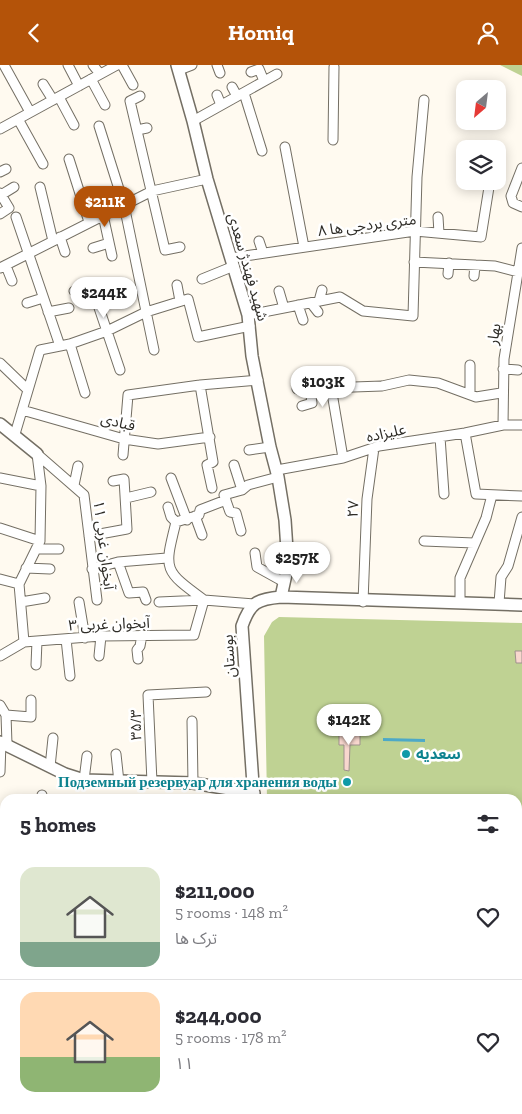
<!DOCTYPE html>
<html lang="en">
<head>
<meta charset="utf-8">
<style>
  :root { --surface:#fff; --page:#f2f2f3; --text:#2b2b33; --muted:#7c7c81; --line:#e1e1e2; --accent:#b45309 }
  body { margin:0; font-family:"Zilla Slab","Noto Sans Arabic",serif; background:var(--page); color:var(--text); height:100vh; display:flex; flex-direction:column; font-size:19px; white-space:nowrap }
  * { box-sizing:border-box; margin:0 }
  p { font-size:16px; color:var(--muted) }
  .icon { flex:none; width:28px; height:28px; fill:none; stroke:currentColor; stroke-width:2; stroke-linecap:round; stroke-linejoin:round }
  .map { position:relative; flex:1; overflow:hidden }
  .details { position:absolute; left:0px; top:729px; width:522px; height:321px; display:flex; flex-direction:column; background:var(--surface); border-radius:15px 15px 0 0; box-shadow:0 2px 12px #0003 }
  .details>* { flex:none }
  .needle { width:32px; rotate:208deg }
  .controls { position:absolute; left:456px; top:15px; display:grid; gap:10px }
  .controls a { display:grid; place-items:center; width:50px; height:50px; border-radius:10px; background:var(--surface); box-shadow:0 2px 12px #0003; font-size:25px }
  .price { position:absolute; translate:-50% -42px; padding:0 11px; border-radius:18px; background:#fff; color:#222; font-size:16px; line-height:32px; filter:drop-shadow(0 1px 2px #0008) }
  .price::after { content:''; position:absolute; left:50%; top:30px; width:15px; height:11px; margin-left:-8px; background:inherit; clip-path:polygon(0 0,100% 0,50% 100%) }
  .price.on { background:var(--accent); color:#fff }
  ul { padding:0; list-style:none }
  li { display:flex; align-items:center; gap:15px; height:125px; padding:0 20px }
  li+li { border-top:1px solid var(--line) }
  li span { display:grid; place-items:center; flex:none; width:140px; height:100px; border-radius:15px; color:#555 }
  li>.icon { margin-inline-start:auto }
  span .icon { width:60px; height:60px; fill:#fffc; stroke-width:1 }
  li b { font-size:21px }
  h2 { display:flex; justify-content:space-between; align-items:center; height:60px; padding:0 20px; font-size:21px }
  header { display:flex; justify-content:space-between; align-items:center; height:65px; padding:0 20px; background:var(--accent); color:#fff; font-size:22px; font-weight:700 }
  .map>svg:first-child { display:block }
  .green { fill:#bfd293 }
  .water { fill:#4da9c7 }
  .building { fill:#f8d7ce; stroke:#9f918d }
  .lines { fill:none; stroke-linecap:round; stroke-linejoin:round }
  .minor-casing { stroke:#746f64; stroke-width:11 }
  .tertiary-casing { stroke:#746f64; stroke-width:14 }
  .secondary-casing { stroke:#746f64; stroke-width:15 }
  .minor { stroke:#fff; stroke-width:9 }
  .tertiary { stroke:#fff; stroke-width:11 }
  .secondary { stroke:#fff; stroke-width:12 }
  .culture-dot { fill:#0f9aa8; stroke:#fff; stroke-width:2 }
  .labels { text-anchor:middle; stroke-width:5; stroke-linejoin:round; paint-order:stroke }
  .street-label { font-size:15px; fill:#2e2c27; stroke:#fff }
  .culture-label { font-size:15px; font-weight:bold; fill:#0d838f; stroke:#fff; text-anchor:start }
</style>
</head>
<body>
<header><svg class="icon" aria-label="back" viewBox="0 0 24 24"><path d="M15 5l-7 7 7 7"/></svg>Homiq<svg class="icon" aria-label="person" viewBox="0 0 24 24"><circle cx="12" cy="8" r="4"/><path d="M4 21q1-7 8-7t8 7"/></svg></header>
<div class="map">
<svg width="522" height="1049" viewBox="0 0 522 1049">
  <rect width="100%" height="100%" fill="#fffaf0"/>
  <path class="green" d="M 500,0 L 522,0 L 522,11 Z
    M 279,552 L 522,558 L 522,792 L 518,792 L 518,734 L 267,734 L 264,571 L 272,557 Z
    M 266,1045 L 427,1045 L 432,1049 L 265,1049 Z"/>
  <path class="water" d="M 383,673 L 425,674 L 425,677 L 383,676 Z"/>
  <path class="building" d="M 515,586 L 522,586 L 522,598 L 516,598 Z
    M 339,668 L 360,668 L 360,680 L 350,680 L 349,706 L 344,705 L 344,680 L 339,680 Z
    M 335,733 L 364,733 L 364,734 L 335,734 Z"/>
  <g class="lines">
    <defs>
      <path id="minor" d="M 4,0 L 30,47
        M 68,0 L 79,21
        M 93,0 L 100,9
        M 122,0 L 133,20
        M 217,0 L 220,8
        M 179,5 L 192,0
        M 251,7 L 259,4 L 264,16
        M 91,14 L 105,40
        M 43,19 L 53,35
        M 232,22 L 237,31
        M 244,28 L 262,86
        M 217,30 L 221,40
        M 140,31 L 130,36 L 165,185 L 180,182
        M 59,32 L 74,60
        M 18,54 L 43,99
        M 193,56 L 277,9
        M 99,61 L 124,140 L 154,285
        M 0,64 L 117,0
        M 137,65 L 147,63
        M 333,75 L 334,2
        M 285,82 L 304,182
        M 69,94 L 89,157
        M 522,103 L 511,131 L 513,138 L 522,142
        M 0,107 L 6,104
        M 40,122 L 53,176
        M 0,128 L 9,143 L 0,149
        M 1,130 L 14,122
        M 103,150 L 112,191
        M 16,152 L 60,281
        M 438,152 L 439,168
        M 60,172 L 65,187
        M 259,176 L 263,188
        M 93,183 L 109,178
        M 231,193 L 415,166 L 481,172 L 490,116
        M 414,197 L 495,201 L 518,207
        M 6,201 L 12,216
        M 0,203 L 152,126 L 207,114
        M 448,209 L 449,198
        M 474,211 L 475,200
        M 202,214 L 234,201
        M 177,220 L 180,236
        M 92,222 L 120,305
        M 74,226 L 107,218
        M 279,226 L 284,243
        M 319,236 L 322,225
        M 27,238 L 43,233
        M 311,238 L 318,247
        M 298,240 L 303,255
        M 48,247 L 69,243
        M 248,250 L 340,232 L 363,246 L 413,251 L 417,112 L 424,35
        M 70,279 L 85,328
        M 0,298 L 28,325
        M 503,304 L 518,305
        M 332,308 L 331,322 L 343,393
        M 200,320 L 213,397 L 207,400 L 212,423
        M 297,324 L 382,321 L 409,315 L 438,318 L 476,332 L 501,328
        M 470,329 L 470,300
        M 302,341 L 312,338 L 310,323
        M 22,345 L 124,374 L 158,379 L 210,372
        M 503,360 L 504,294 L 522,183
        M 465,368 L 476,429 L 522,431
        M 15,369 L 40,285 L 70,279 L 107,266 L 146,247 L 188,234 L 198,272 L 250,261
        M 440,372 L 444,429
        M 249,385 L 270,382
        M 37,389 L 84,430 L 97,535
        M 123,390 L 128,330 L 200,320 L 258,315
        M 234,400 L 242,425
        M 277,405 L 343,393 L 379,381 L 465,368 L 503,360 L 522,360
        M 0,413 L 41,421
        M 171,413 L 187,455
        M 74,420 L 78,401
        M 126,433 L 151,427
        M 168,442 L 171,452 L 176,457
        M 195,451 L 202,470
        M 0,463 L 40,476
        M 241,466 L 236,448 L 230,447 L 224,430 L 242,425 L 248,420 L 278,412
        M 89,471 L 127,464 L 124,414 L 113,416
        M 424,476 L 474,478
        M 36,484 L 59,484
        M 255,488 L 257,502 L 284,517
        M 118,497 L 129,528 L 143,527 L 146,535
        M 26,503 L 50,504
        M 92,504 L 118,497 L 167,493
        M 0,514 L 19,519
        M 21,537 L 45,533
        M 79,537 L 85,573
        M 159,537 L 204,535 L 254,539
        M 363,537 L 367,434 L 374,383
        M 460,538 L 460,513 L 486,453 L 492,430
        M 499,538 L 501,512 L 508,501 L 522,452
        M 66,574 L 70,611
        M 24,577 L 101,571 L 194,570 L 204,535 C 163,505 164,505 176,457 L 199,450 L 200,445 L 226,435
        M 0,591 L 24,577 L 19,519 L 40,476 L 41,421 L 37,389
        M 99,591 L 101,571
        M 138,594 L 137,585 L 140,581 L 142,570
        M 36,600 L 37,576
        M 0,640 L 6,650 L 7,679
        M 6,650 L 31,652 L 31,635
        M 192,656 L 193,718
        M 116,689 L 119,717
        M 50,702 L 53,673
        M 0,707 L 1,677
        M 84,715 L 87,691
        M 152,717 L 148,630 L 206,627
        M 42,730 L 42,734
        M 522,875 L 522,873
        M 0,931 L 5,931
        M 518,951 L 522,953
        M 518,982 L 522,983
        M 0,983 L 5,1007
        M 520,1020 L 522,1013
        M 13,1045 L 14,1049
        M 63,1045 L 63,1049
        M 188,1045 L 197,1049
        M 147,1049 L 148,1045"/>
      <path id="tertiary" d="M 177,0 L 193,56 L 207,114 L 248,250 L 252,291 L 270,382 L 278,412 L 285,455 L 288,500 L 281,532
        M 0,359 L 37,389
        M 0,677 L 65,709 L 84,715 L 193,718 L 254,728
        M 254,734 L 242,561 C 250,538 257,534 281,532 L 522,540
        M 0,793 L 5,793
        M 518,802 L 522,802
        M 173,1049 L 174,1045"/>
      <path id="secondary" d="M 518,894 L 522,895
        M 0,904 L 5,904
        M 518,911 L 522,912
        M 0,920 L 5,920"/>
    </defs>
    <use href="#minor" class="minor-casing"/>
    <use href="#tertiary" class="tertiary-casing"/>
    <use href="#secondary" class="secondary-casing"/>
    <use href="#minor" class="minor"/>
    <use href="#tertiary" class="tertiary"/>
    <use href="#secondary" class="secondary"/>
  </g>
  <g class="culture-dot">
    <circle cx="406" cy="689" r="5"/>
    <circle cx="347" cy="717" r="5"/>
  </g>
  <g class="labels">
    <g class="street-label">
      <text transform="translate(367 160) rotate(-7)" y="5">۸ متری بردجی ها</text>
      <text transform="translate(248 202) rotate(74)" y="5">شهید فهندژ سعدی</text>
      <text transform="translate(494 269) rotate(-81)" y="5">بهار</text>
      <text transform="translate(118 357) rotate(14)" y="5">قبادی</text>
      <text transform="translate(386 368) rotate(-12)" y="5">علیزاده</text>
      <text transform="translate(353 444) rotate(-87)" y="5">۲۷</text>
      <text transform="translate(104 480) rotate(83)" y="5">آبخوان غربی ۱۱</text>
      <text transform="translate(109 559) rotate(-2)" y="5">آبخوان غربی ۳</text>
      <text transform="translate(229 591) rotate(-94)" y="5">بوستان</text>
      <text transform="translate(136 660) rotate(-91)" y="5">۳۵/۳</text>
    </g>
    <g class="culture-label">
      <text x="416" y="694">سعدیه</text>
      <text x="337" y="722" text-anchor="end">Подземный резервуар для хранения воды</text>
    </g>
  </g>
</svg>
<div class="controls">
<a><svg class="needle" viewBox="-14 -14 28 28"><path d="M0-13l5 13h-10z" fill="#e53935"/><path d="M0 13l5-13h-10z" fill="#7c7c81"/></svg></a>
<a><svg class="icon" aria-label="layers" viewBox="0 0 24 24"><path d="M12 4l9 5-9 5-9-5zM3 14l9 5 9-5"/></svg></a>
</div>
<b class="price on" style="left:105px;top:163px">$211K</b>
<b class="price" style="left:104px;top:254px">$244K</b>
<b class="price" style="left:323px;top:343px">$103K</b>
<b class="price" style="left:297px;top:519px">$257K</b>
<b class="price" style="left:349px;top:681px">$142K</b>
<section class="details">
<h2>5 homes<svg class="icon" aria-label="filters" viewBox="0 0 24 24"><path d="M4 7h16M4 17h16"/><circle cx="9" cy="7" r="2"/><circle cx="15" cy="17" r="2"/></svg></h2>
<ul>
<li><span style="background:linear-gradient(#dfe7d0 75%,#7fa58c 0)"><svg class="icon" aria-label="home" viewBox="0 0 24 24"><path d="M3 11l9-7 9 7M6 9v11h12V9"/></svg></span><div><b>$211,000</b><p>5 rooms · 148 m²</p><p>ترک ها</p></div><svg class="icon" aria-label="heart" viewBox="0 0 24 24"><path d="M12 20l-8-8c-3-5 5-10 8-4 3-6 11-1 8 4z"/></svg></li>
<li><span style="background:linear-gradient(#ffd9b3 65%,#8fb573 0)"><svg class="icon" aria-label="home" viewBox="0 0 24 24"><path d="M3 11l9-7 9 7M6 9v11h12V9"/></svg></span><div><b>$244,000</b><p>5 rooms · 178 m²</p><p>۱۱</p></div><svg class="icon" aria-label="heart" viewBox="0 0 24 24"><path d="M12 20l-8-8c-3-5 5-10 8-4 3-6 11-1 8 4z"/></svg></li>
</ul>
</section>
</div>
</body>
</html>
